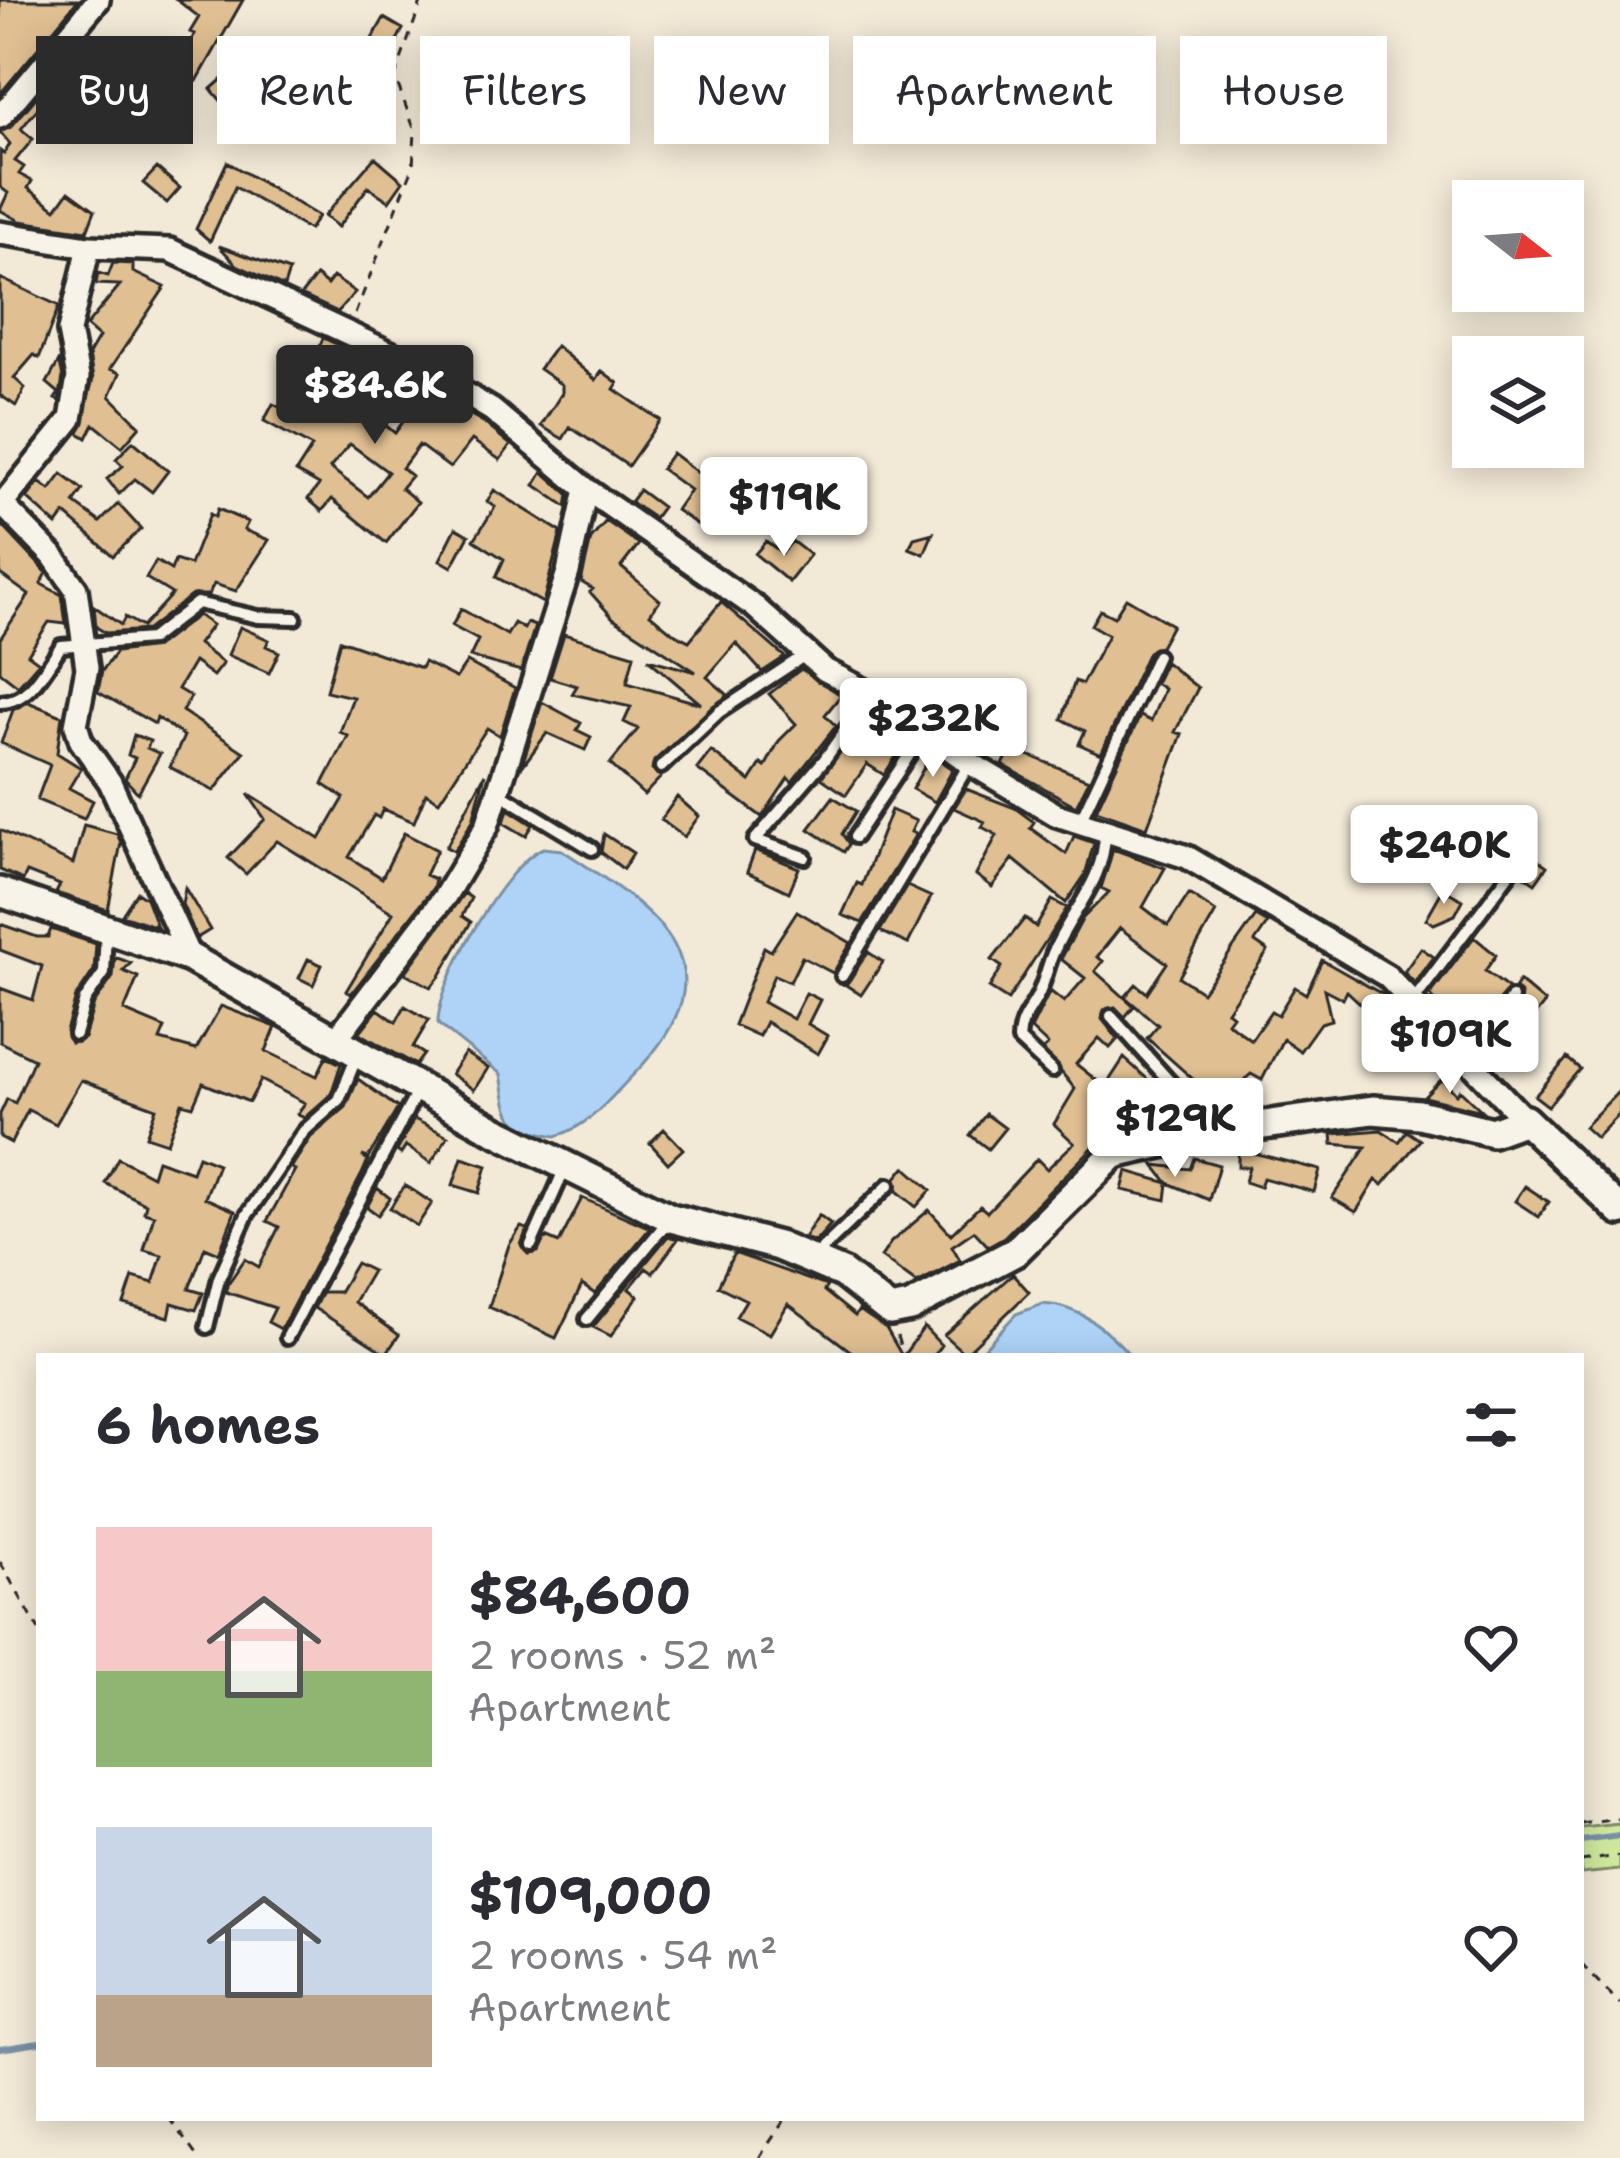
<!DOCTYPE html>
<html lang="en">
<head>
<meta charset="utf-8">
<style>
  :root { --surface:#fff; --page:#f7f7f7; --text:#2b2b33; --muted:#7c7c81; --accent:#2b2b2b }
  body { margin:0; font-family:"Shantell Sans",sans-serif; background:var(--page); color:var(--text); height:100vh; display:flex; flex-direction:column; font-size:45px; white-space:nowrap }
  * { box-sizing:border-box; margin:0 }
  p { font-size:39px; color:var(--muted) }
  .icon { flex:none; width:66px; height:66px; fill:none; stroke:currentColor; stroke-width:2; stroke-linecap:round; stroke-linejoin:round }
  .map { position:relative; flex:1; overflow:hidden }
  .side { position:absolute; left:36px; top:1353px; width:1548px; height:768px; display:flex; flex-direction:column; background:var(--surface); border-radius:0px; box-shadow:0 6px 30px #0003 }
  .side>* { flex:none }
  .guide { position:absolute; left:36px; top:36px; width:1548px; height:108px; display:flex; gap:24px }
  .needle { width:78px; rotate:107deg }
  .controls { position:absolute; left:1452px; top:180px; display:grid; gap:24px }
  .controls a { display:grid; place-items:center; width:132px; height:132px; border-radius:0px; background:var(--surface); box-shadow:0 6px 30px #0003; font-size:60px }
  .price { position:absolute; translate:-50% -102px; padding:0 27px; border-radius:12px; background:#fff; color:#222; font-size:39px; line-height:78px; filter:drop-shadow(0 3px 6px #0008) }
  .price::after { content:''; position:absolute; left:50%; top:72px; width:36px; height:27px; margin-left:-18px; background:inherit; clip-path:polygon(0 0,100% 0,50% 100%) }
  .price.on { background:var(--accent); color:#fff }
  ul { padding:0; list-style:none }
  li { display:flex; align-items:center; gap:36px; height:300px; padding:0 60px }
  li span { display:grid; place-items:center; flex:none; width:336px; height:240px; border-radius:0px; color:#555 }
  li>.icon { margin-inline-start:auto }
  span .icon { width:144px; height:144px; fill:#fffc; stroke-width:1 }
  li b { font-size:51px }
  h2 { display:flex; justify-content:space-between; align-items:center; height:144px; padding:0 60px; font-size:51px }
  .chip { padding:0 42px; border-radius:0px; background:var(--surface); box-shadow:0 6px 30px #0003; font-size:42px; line-height:108px }
  .chip.on { background:var(--accent); color:#fff }
  .map>svg:first-child { display:block }
  .green { fill:#cfe89e; stroke:#7d8a64; stroke-width:3 }
  .water { fill:#aed3f7; stroke:#7a90a5; stroke-width:3 }
  .lines { fill:none; stroke-linecap:round; stroke-linejoin:round }
  .stream { stroke:#7a90a5; stroke-width:6 }
  .building { fill:#e0bf92; stroke:#2b2b2b; stroke-width:3; fill-rule:evenodd }
  .service-casing { stroke:#2b2b2b; stroke-width:20 }
  .minor-casing { stroke:#2b2b2b; stroke-width:30 }
  .tertiary-casing { stroke:#2b2b2b; stroke-width:36 }
  .path { stroke:#2b2b2b; stroke-width:3; stroke-dasharray:9 9; stroke-linecap:butt }
  .service { stroke:#f7f3e8; stroke-width:10 }
  .minor { stroke:#f7f3e8; stroke-width:21 }
  .tertiary { stroke:#f7f3e8; stroke-width:27 }
</style>
</head>
<body>
<div class="map">
<svg width="1620" height="2158" viewBox="0 0 1620 2158">
  <rect width="100%" height="100%" fill="#f2e9d7"/>
  <filter id="ink" filterUnits="userSpaceOnUse"><feTurbulence type="fractalNoise" baseFrequency=".00833" numOctaves="2"/><feDisplacementMap in="SourceGraphic" scale="24" xChannelSelector="R" yChannelSelector="G"/><feConvolveMatrix kernelMatrix="1 2 1 2 8 2 1 2 1" color-interpolation-filters="sRGB"/></filter>
  <g filter="url(#ink)">
    <path class="green" d="M 1620,1824 L 1620,1870 L 1581,1874 L 1581,1828 Z"/>
    <path class="water" d="M 543,848 L 562,850 C 659,913 740,965 634,1074 C 611,1097 589,1127 556,1136 C 505,1127 508,1115 501,1074 L 438,1024 C 437,982 505,864 543,848 Z
      M 1043,1304 C 1080,1306 1107,1329 1131,1356 L 977,1356 L 1016,1314 Z"/>
    <g class="lines">
      <path class="stream" d="M 1581,1841 L 1620,1836
        M 0,2049 L 39,2043"/>
    </g>
    <path class="building" d="M 0,0 L 78,0 L 0,94 Z
      M 177,0 L 243,0 L 197,81 L 193,78 L 175,99 L 149,76 L 162,60 L 172,69 L 195,34 L 190,32 L 199,17 Z
      M 384,18 L 403,29 L 392,50 L 372,39 Z
      M 236,67 L 260,95 L 235,117 L 211,89 Z
      M 45,87 L 51,92 L 21,129 L 33,139 L 15,161 L 24,167 L 19,174 L 32,181 L 28,188 L 56,209 L 69,191 L 95,210 L 87,231 L 20,221 L 0,210 L 8,193 L 0,187 L 0,151 L 4,154 L 10,144 L 0,132 L 11,127 Z
      M 375,157 L 403,181 L 389,201 L 368,187 L 338,227 L 324,216 Z
      M 227,162 L 318,216 L 309,230 L 235,187 L 210,241 L 196,229 Z
      M 157,168 L 180,188 L 167,203 L 143,183 Z
      M 219,246 L 289,271 L 284,287 L 237,265 Z
      M 113,263 L 133,264 L 133,272 L 165,287 L 110,369 L 120,373 L 110,396 L 140,426 L 122,447 L 94,424 L 87,438 L 79,433 L 93,379 L 89,354 L 99,337 L 86,326 L 120,285 L 96,284 L 98,273 L 108,276 Z
      M 316,276 L 327,285 L 333,277 L 355,292 L 338,312 L 301,295 Z
      M 0,278 L 59,306 L 39,358 L 34,355 L 14,378 L 25,388 L 16,406 L 0,395 Z
      M 323,338 L 347,349 L 335,369 L 314,359 Z
      M 556,346 L 596,380 L 602,371 L 618,383 L 614,389 L 660,420 L 628,466 L 570,427 L 563,439 L 541,426 L 562,393 L 562,385 L 539,369 Z
      M 59,361 L 63,377 L 59,401 L 55,399 L 59,393 L 47,383 Z
      M 305,361 L 395,433 L 413,408 L 387,395 L 398,373 L 483,422 L 511,445 L 500,460 L 472,440 L 450,468 L 419,445 L 402,468 L 411,476 L 401,488 L 418,502 L 386,543 L 332,499 L 322,511 L 308,499 L 319,485 L 296,472 L 312,447 L 264,421 L 273,404 L 294,414 L 313,388 L 295,379 ZM 350,444 L 388,472 L 368,497 L 330,468 Z
      M 133,441 L 168,471 L 152,492 L 135,479 L 119,494 L 107,479 L 123,466 L 116,459 Z
      M 672,453 L 726,494 L 701,527 L 676,510 L 690,490 L 661,469 Z
      M 543,472 L 569,495 L 567,507 L 535,485 Z
      M 62,474 L 83,490 L 74,503 L 100,522 L 118,504 L 141,529 L 113,556 L 65,514 L 57,525 L 27,498 L 39,482 L 50,490 Z
      M 494,490 L 561,532 L 543,603 L 496,577 L 504,559 L 474,540 L 495,507 L 487,502 Z
      M 639,490 L 662,507 L 654,518 L 630,502 Z
      M 218,509 L 248,522 L 244,530 L 269,540 L 236,591 L 214,584 L 208,595 L 192,595 L 147,630 L 106,633 L 96,627 L 94,606 L 121,625 L 125,617 L 142,627 L 172,594 L 146,578 L 156,561 L 171,570 L 175,560 L 190,565 L 210,514 L 215,517 Z
      M 606,521 L 639,544 L 621,567 L 660,600 L 650,614 L 672,632 L 689,641 L 721,602 L 785,657 L 762,672 L 736,643 L 707,677 L 728,695 L 654,761 L 652,770 L 661,777 L 644,795 L 610,764 L 638,729 L 624,722 L 631,707 L 572,694 L 577,686 L 550,678 L 564,634 L 634,655 L 627,683 L 701,704 L 648,659 L 696,672 L 613,618 L 590,592 L 593,589 L 581,582 L 591,539 Z
      M 0,523 L 47,573 L 41,584 L 62,595 L 66,624 L 49,622 L 28,654 L 39,662 L 18,686 L 0,672 L 0,639 L 29,595 L 0,574 Z
      M 456,528 L 469,535 L 452,567 L 440,560 Z
      M 933,533 L 924,554 L 909,548 L 914,538 Z
      M 766,541 L 782,553 L 792,541 L 810,555 L 789,582 L 755,554 Z
      M 1126,598 L 1172,625 L 1160,647 L 1148,652 L 1101,754 L 1079,744 L 1085,731 L 1062,719 L 1075,681 L 1082,684 L 1108,635 L 1091,625 L 1100,610 L 1114,617 Z
      M 461,609 L 507,635 L 514,623 L 524,629 L 527,623 L 535,626 L 521,671 L 470,657 L 478,640 L 452,626 Z
      M 198,615 L 212,625 L 198,644 L 223,663 L 213,676 L 194,662 L 178,689 L 191,697 L 182,711 L 244,752 L 214,791 L 170,767 L 184,736 L 157,718 L 155,724 L 98,692 L 102,671 L 116,652 L 156,647 Z
      M 240,627 L 269,640 L 266,646 L 279,652 L 269,673 L 228,655 Z
      M 340,640 L 421,668 L 424,662 L 456,678 L 467,662 L 515,688 L 500,736 L 487,728 L 439,801 L 426,793 L 414,822 L 383,809 L 379,818 L 374,815 L 349,857 L 382,878 L 404,833 L 437,850 L 425,875 L 435,879 L 433,888 L 351,994 L 346,991 L 393,913 L 277,841 L 246,874 L 228,858 L 265,819 L 248,794 L 320,839 L 344,798 L 323,784 L 348,736 L 340,732 L 353,697 L 326,691 Z
      M 1165,662 L 1198,688 L 1175,732 L 1182,734 L 1147,828 L 1096,810 L 1140,716 L 1151,721 L 1164,689 L 1155,683 Z
      M 801,669 L 841,695 L 825,715 L 836,726 L 792,782 L 788,778 L 762,817 L 697,769 L 711,751 L 750,781 L 761,764 L 765,767 L 779,741 L 796,724 L 769,694 Z
      M 28,702 L 62,716 L 57,753 L 81,768 L 69,788 L 93,801 L 84,819 L 37,800 L 50,765 L 1,743 L 13,710 Z
      M 542,702 L 581,723 L 577,730 L 591,737 L 585,750 L 547,733 L 521,768 Z
      M 868,715 L 906,741 L 884,775 L 867,764 L 846,795 L 821,778 Z
      M 134,735 L 150,741 L 147,748 L 160,754 L 138,793 L 125,779 L 135,758 L 128,755 Z
      M 1014,742 L 1030,750 L 1028,755 L 1089,780 L 1076,806 L 1003,765 Z
      M 938,759 L 953,769 L 935,802 L 912,789 L 927,762 L 933,765 Z
      M 485,774 L 473,820 L 454,851 L 446,847 Z
      M 966,789 L 1015,808 L 1034,822 L 1030,828 L 1066,854 L 1074,836 L 1094,843 L 1085,875 L 1066,903 L 1013,859 L 992,887 L 976,875 L 997,835 L 982,827 L 985,822 L 954,808 Z
      M 677,797 L 699,816 L 684,837 L 661,820 Z
      M 833,797 L 856,811 L 842,834 L 849,844 L 844,852 L 809,829 Z
      M 508,809 L 533,825 L 526,836 L 504,823 Z
      M 891,810 L 916,821 L 911,832 L 916,834 L 862,923 L 842,915 L 857,883 L 862,885 Z
      M 84,825 L 117,834 L 121,843 L 108,910 L 56,893 L 60,885 L 27,872 L 23,880 L 0,870 L 0,830 L 73,864 Z
      M 604,834 L 633,853 L 623,869 L 601,852 Z
      M 1113,849 L 1165,868 L 1143,907 L 1168,926 L 1189,894 L 1216,912 L 1179,977 L 1202,992 L 1256,916 L 1268,923 L 1255,942 L 1268,951 L 1227,1011 L 1232,1015 L 1227,1022 L 1251,1040 L 1271,1011 L 1278,1015 L 1295,987 L 1306,994 L 1322,960 L 1387,997 L 1422,1035 L 1412,1048 L 1397,1036 L 1380,1057 L 1362,1042 L 1379,1021 L 1347,991 L 1343,999 L 1324,989 L 1331,1020 L 1320,1023 L 1300,1051 L 1283,1039 L 1262,1080 L 1251,1074 L 1234,1089 L 1245,1102 L 1230,1112 L 1147,1038 L 1158,1025 L 1125,997 L 1136,984 L 1147,993 L 1167,963 L 1120,928 L 1097,957 L 1103,961 L 1095,971 L 1134,1006 L 1125,1017 L 1115,1007 L 1104,1010 L 1102,1019 L 1118,1039 L 1110,1048 L 1099,1038 L 1076,1064 L 1105,1087 L 1124,1058 L 1184,1112 L 1175,1122 L 1128,1132 L 1116,1124 L 1004,1237 L 988,1246 L 974,1231 L 952,1246 L 960,1260 L 917,1283 L 881,1257 L 891,1242 L 929,1210 L 951,1234 L 980,1206 L 987,1212 L 1037,1159 L 1047,1169 L 1074,1143 L 1054,1124 L 1075,1089 L 1043,1050 L 1048,1045 L 1031,1029 L 1050,991 L 1064,1002 L 1085,978 L 1061,959 L 1083,918 L 1109,892 L 1101,888 Z
      M 755,850 L 799,868 L 789,892 L 747,872 Z
      M 1534,857 L 1547,866 L 1535,883 L 1522,874 Z
      M 907,886 L 931,897 L 908,944 L 880,931 Z
      M 185,888 L 210,930 L 197,938 L 182,904 Z
      M 1443,889 L 1463,900 L 1455,915 L 1434,924 L 1426,919 Z
      M 137,892 L 146,898 L 157,927 L 122,915 Z
      M 464,893 L 471,898 L 462,916 L 471,922 L 440,976 L 431,987 L 405,973 Z
      M 1052,900 L 1067,908 L 1008,1000 L 989,988 L 1002,967 L 992,960 L 1025,918 L 1036,927 Z
      M 797,911 L 851,943 L 833,973 L 802,957 L 790,982 L 774,975 L 763,1002 L 793,1019 L 806,993 L 820,1000 L 808,1024 L 828,1036 L 818,1054 L 766,1022 L 759,1036 L 734,1025 L 764,947 L 771,951 Z
      M 0,924 L 37,937 L 48,937 L 51,929 L 96,944 L 94,970 L 76,997 L 66,1031 L 71,1043 L 84,1038 L 94,1004 L 113,977 L 115,957 L 131,963 L 123,971 L 138,977 L 124,1011 L 165,1028 L 160,1040 L 196,1050 L 221,1006 L 276,1027 L 266,1051 L 317,1076 L 326,1057 L 341,1064 L 331,1094 L 304,1118 L 297,1114 L 305,1103 L 261,1080 L 249,1102 L 203,1083 L 193,1106 L 182,1103 L 167,1143 L 146,1136 L 156,1108 L 81,1080 L 56,1124 L 28,1110 L 11,1143 L 0,1137 L 0,1114 L 7,1099 L 15,1103 L 34,1059 L 0,1042 L 0,988 L 33,1000 L 42,966 L 0,950 Z
      M 1474,937 L 1496,955 L 1485,971 L 1509,989 L 1466,1037 L 1430,995 Z
      M 1421,948 L 1434,957 L 1415,983 L 1404,972 Z
      M 868,952 L 883,962 L 861,995 L 846,985 Z
      M 308,959 L 322,965 L 313,985 L 299,978 Z
      M 1519,981 L 1545,1003 L 1493,1065 L 1480,1051 L 1520,1003 L 1521,994 L 1514,989 Z
      M 405,1006 L 429,1020 L 413,1047 L 424,1054 L 416,1065 L 359,1033 L 378,1009 L 396,1022 Z
      M 465,1053 L 488,1068 L 474,1090 L 451,1074 Z
      M 1567,1058 L 1580,1069 L 1548,1106 L 1535,1096 Z
      M 358,1079 L 398,1108 L 368,1158 L 362,1156 L 368,1160 L 362,1174 L 281,1329 L 268,1322 L 275,1308 L 226,1292 L 227,1285 L 245,1259 L 259,1267 L 279,1227 L 267,1221 L 295,1170 L 291,1168 L 311,1137 L 346,1107 Z
      M 1442,1079 L 1456,1094 L 1460,1090 L 1482,1111 L 1424,1097 Z
      M 1620,1090 L 1620,1113 L 1596,1138 L 1584,1127 Z
      M 986,1114 L 1005,1128 L 988,1149 L 970,1135 Z
      M 414,1119 L 448,1136 L 431,1163 L 406,1146 L 401,1154 L 397,1151 Z
      M 664,1129 L 683,1149 L 668,1163 L 650,1143 Z
      M 1381,1130 L 1399,1142 L 1407,1131 L 1420,1140 L 1383,1185 L 1376,1180 L 1356,1212 L 1332,1198 L 1366,1147 L 1333,1144 L 1332,1134 Z
      M 1238,1149 L 1320,1170 L 1314,1192 L 1263,1178 L 1260,1187 L 1245,1182 L 1249,1167 L 1238,1167 Z
      M 198,1156 L 218,1164 L 205,1198 L 235,1211 L 219,1253 L 205,1247 L 189,1289 L 203,1293 L 196,1310 L 172,1303 L 169,1317 L 124,1304 L 133,1277 L 153,1283 L 162,1255 L 144,1250 L 154,1215 L 144,1212 L 146,1204 L 105,1183 L 118,1158 L 152,1176 L 157,1160 L 192,1172 Z
      M 462,1158 L 487,1166 L 479,1193 L 453,1185 Z
      M 1194,1158 L 1219,1165 L 1209,1200 L 1168,1183 L 1166,1200 L 1122,1190 L 1127,1171 L 1168,1183 L 1154,1165 L 1190,1169 Z
      M 905,1167 L 931,1190 L 916,1207 L 897,1191 L 896,1178 Z
      M 405,1185 L 432,1203 L 417,1226 L 390,1208 Z
      M 1525,1186 L 1549,1202 L 1539,1217 L 1515,1201 Z
      M 377,1188 L 390,1198 L 378,1215 L 367,1207 Z
      M 582,1198 L 650,1228 L 595,1294 L 582,1285 L 556,1338 L 489,1307 L 509,1245 L 521,1227 L 527,1229 L 521,1245 L 528,1254 L 538,1252 L 545,1237 L 559,1243 Z
      M 819,1215 L 831,1224 L 815,1242 L 804,1238 Z
      M 668,1236 L 678,1239 L 653,1273 L 646,1268 L 629,1289 L 638,1296 L 611,1336 L 593,1327 Z
      M 734,1253 L 827,1286 L 824,1291 L 855,1316 L 859,1310 L 886,1328 L 902,1356 L 857,1356 L 788,1304 L 770,1334 L 736,1317 L 746,1300 L 718,1286 Z
      M 356,1263 L 372,1271 L 354,1302 L 399,1335 L 386,1354 L 314,1308 L 322,1292 L 339,1292 Z
      M 1013,1274 L 1029,1292 L 965,1354 L 944,1335 Z
      M 924,1327 L 941,1345 L 933,1356 L 903,1356 Z"/>
    <g class="lines">
      <defs>
        <path id="service" d="M 0,702 C 30,702 45,669 61,646 L 151,639 L 197,603 L 258,617 L 295,618
          M 661,767 L 719,712 L 808,653
          M 498,792 L 592,849
          M 1080,821 L 1157,656
          M 855,837 L 925,731
          M 805,857 L 755,840 L 825,759 L 871,694
          M 842,976 L 970,763
          M 1414,1000 L 1525,853
          M 1111,1016 L 1196,1111 L 1200,1129
          M 75,1034 L 85,1000 L 104,973 L 106,931
          M 1465,1053 L 1512,998
          M 1052,1071 L 1019,1040 C 1020,1019 1028,1014 1037,997 C 1045,982 1047,966 1054,951 C 1073,908 1106,880 1105,829
          M 531,1245 L 566,1166
          M 814,1257 L 889,1185
          M 587,1319 L 669,1220
          M 207,1327 L 219,1278 L 247,1215 L 304,1131 L 339,1100 L 357,1056
          M 287,1338 L 417,1092"/>
        <path id="minor" d="M 0,117 L 98,0
          M 0,233 L 89,247 L 170,250 L 418,366 L 492,410 L 586,489 L 755,607 L 825,670 L 871,694 L 970,763 L 1057,815 L 1187,857 L 1387,976 L 1525,1120
          M 0,502 L 53,556 L 76,589 L 87,668 L 76,725 L 81,741 L 110,782 L 190,958
          M 0,507 L 71,419 L 78,377 L 69,331 L 89,247
          M 336,1039 L 445,896 L 487,826 L 568,572 L 586,489"/>
        <path id="tertiary" d="M 0,892 L 190,958 L 494,1130 L 671,1218 L 778,1246 L 842,1273 L 890,1311 L 910,1307 L 1015,1252 L 1114,1154 L 1206,1133 L 1373,1110 L 1419,1114 L 1492,1132 L 1525,1120 L 1620,1211"/>
      </defs>
      <use href="#service" class="service-casing"/>
      <use href="#minor" class="minor-casing"/>
      <use href="#tertiary" class="tertiary-casing"/>
      <path class="path" d="M 355,314 L 413,167 L 415,131 L 395,77 L 422,0
        M 897,1336 L 903,1356
        M 0,1562 L 39,1630
        M 1581,1824 L 1620,1819
        M 1581,1861 L 1620,1856
        M 1581,1964 L 1620,2004
        M 169,2118 L 198,2158
        M 759,2158 L 786,2118"/>
      <use href="#service" class="service"/>
      <use href="#minor" class="minor"/>
      <use href="#tertiary" class="tertiary"/>
    </g>
  </g>
</svg>
<div class="controls">
<a><svg class="needle" viewBox="-14 -14 28 28"><path d="M0-13l5 13h-10z" fill="#e53935"/><path d="M0 13l5-13h-10z" fill="#7c7c81"/></svg></a>
<a><svg class="icon" aria-label="layers" viewBox="0 0 24 24"><path d="M12 4l9 5-9 5-9-5zM3 14l9 5 9-5"/></svg></a>
</div>
<b class="price on" style="left:375px;top:447px">$84.6K</b>
<b class="price" style="left:784px;top:559px">$119K</b>
<b class="price" style="left:933px;top:780px">$232K</b>
<b class="price" style="left:1444px;top:907px">$240K</b>
<b class="price" style="left:1450px;top:1096px">$109K</b>
<b class="price" style="left:1175px;top:1180px">$129K</b>
<div class="guide">
<a class="chip on">Buy</a>
<a class="chip">Rent</a>
<a class="chip">Filters</a>
<a class="chip">New</a>
<a class="chip">Apartment</a>
<a class="chip">House</a>
</div>
<section class="side">
<h2>6 homes<svg class="icon" aria-label="filters" viewBox="0 0 24 24"><path d="M4 7h16M4 17h16"/><circle cx="9" cy="7" r="2"/><circle cx="15" cy="17" r="2"/></svg></h2>
<ul>
<li><span style="background:linear-gradient(#f6c9c9 60%,#8fb573 0)"><svg class="icon" aria-label="home" viewBox="0 0 24 24"><path d="M3 11l9-7 9 7M6 9v11h12V9"/></svg></span><div><b>$84,600</b><p>2 rooms · 52 m²</p><p>Apartment</p></div><svg class="icon" aria-label="heart" viewBox="0 0 24 24"><path d="M12 20l-8-8c-3-5 5-10 8-4 3-6 11-1 8 4z"/></svg></li>
<li><span style="background:linear-gradient(#c9d6e8 70%,#b9a48a 0)"><svg class="icon" aria-label="home" viewBox="0 0 24 24"><path d="M3 11l9-7 9 7M6 9v11h12V9"/></svg></span><div><b>$109,000</b><p>2 rooms · 54 m²</p><p>Apartment</p></div><svg class="icon" aria-label="heart" viewBox="0 0 24 24"><path d="M12 20l-8-8c-3-5 5-10 8-4 3-6 11-1 8 4z"/></svg></li>
</ul>
</section>
</div>
</body>
</html>
